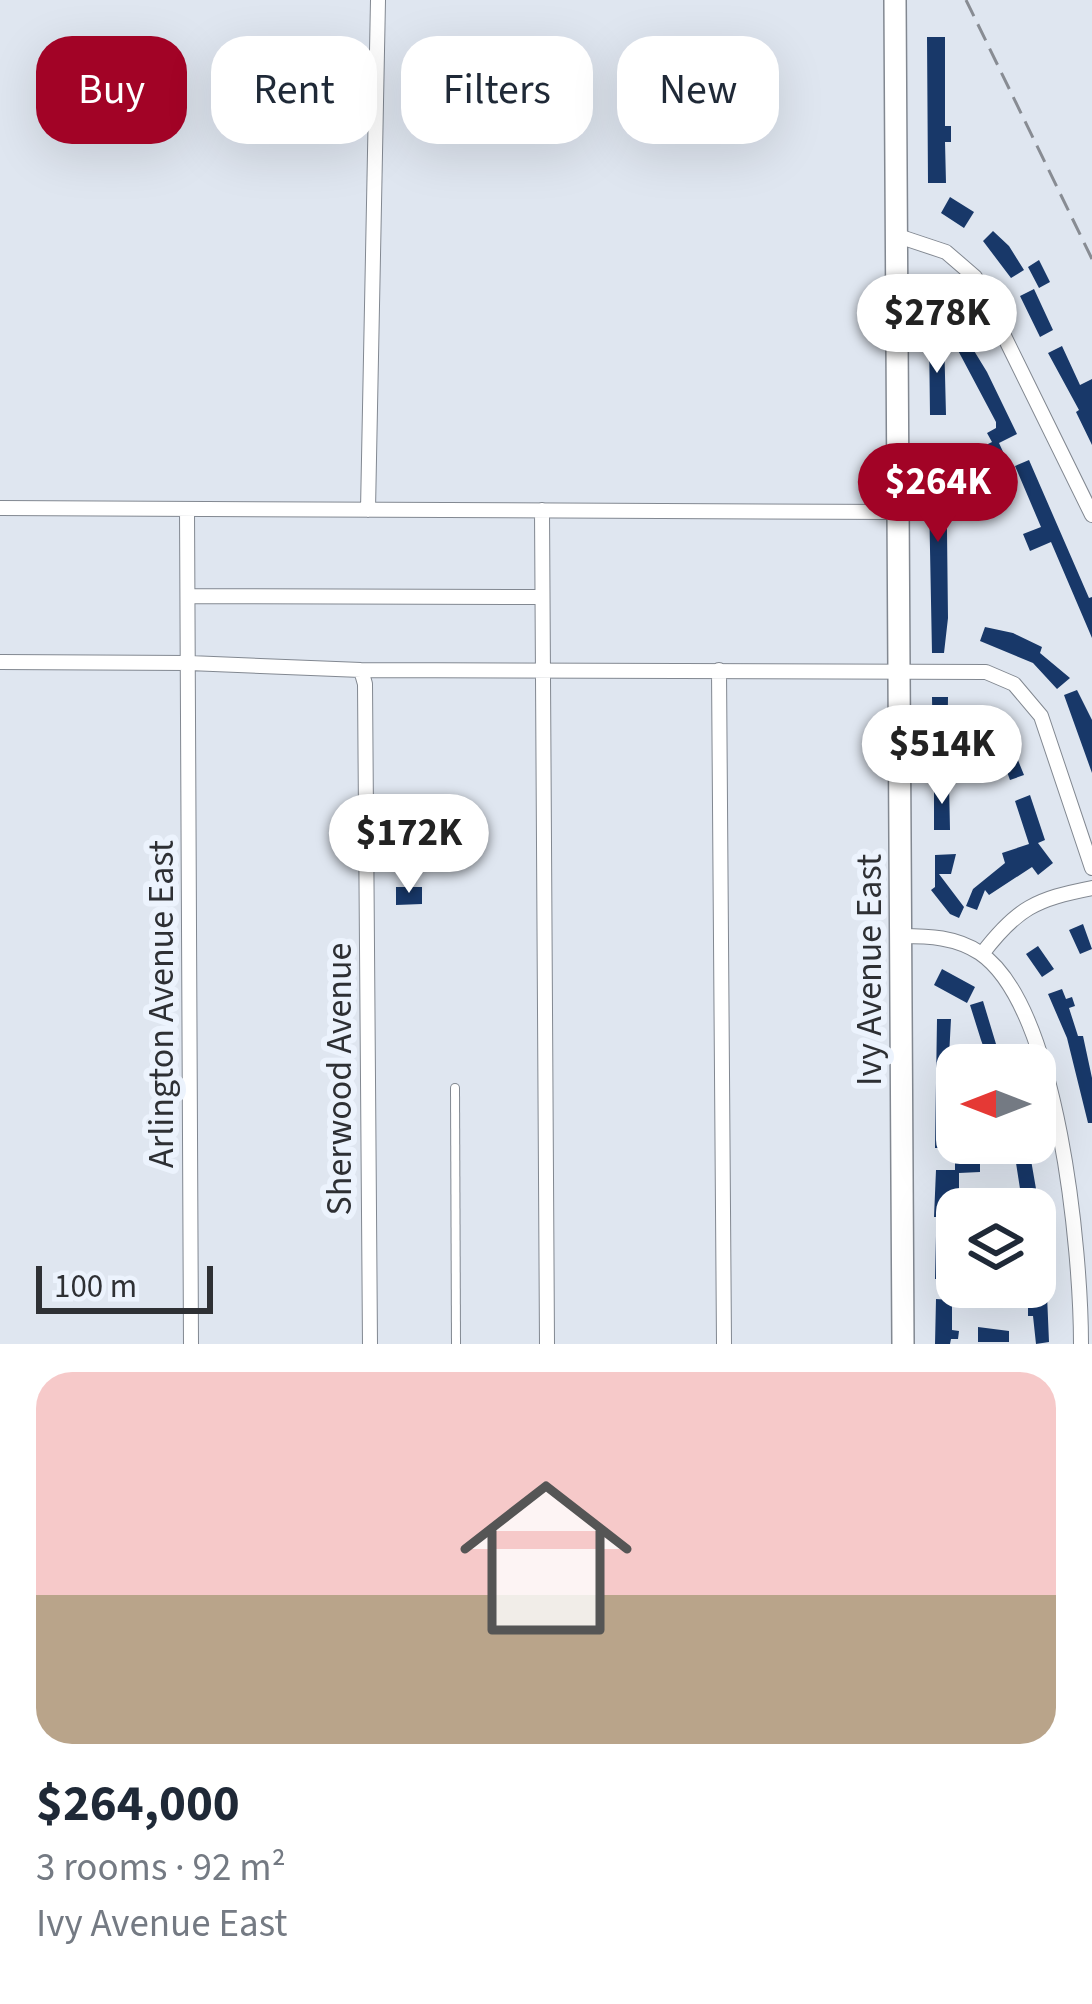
<!DOCTYPE html>
<html lang="en">
<head>
<meta charset="utf-8">
<style>
  :root { --surface:#fff; --page:#f2f2f3; --text:#1f2937; --muted:#747a83; --accent:#a20326 }
  body { margin:0; font-family:"Source Sans 3",sans-serif; background:var(--page); color:var(--text); height:100vh; display:flex; flex-direction:column; font-size:45px; white-space:nowrap }
  * { box-sizing:border-box; margin:0 }
  p { font-size:39px; color:var(--muted) }
  .icon { flex:none; width:66px; height:66px; fill:none; stroke:currentColor; stroke-width:2; stroke-linecap:round; stroke-linejoin:round }
  .map { position:relative; height:1344px; overflow:hidden }
  .details { display:flex; flex-direction:column; background:var(--surface); flex:1 }
  .details>* { flex:none }
  .guide { position:absolute; left:36px; top:36px; width:1020px; height:108px; display:flex; gap:24px }
  .needle { width:78px; rotate:270deg }
  .fabs { position:absolute; left:936px; top:1044px; display:grid; gap:24px }
  .fabs a { display:grid; place-items:center; width:120px; height:120px; border-radius:24px; background:var(--surface); box-shadow:0 12px 48px #0002; font-size:60px }
  .scale { position:absolute; left:36px; bottom:30px; width:177px; box-sizing:border-box; padding-left:12px; border:6px solid #2e3034; border-top:0; font-size:33px; line-height:42px; white-space:nowrap; color:#2e3034; -webkit-text-stroke:9px #ecf3fd; paint-order:stroke }
  .price { position:absolute; translate:-50% -102px; padding:0 27px; border-radius:42px; background:#fff; color:#222; font-size:39px; line-height:78px; filter:drop-shadow(0 3px 6px #0008) }
  .price::after { content:''; position:absolute; left:50%; top:72px; width:36px; height:27px; margin-left:-18px; background:inherit; clip-path:polygon(0 0,100% 0,50% 100%) }
  .price.current { background:var(--accent); color:#fff }
  ul { padding:0; list-style:none }
  li { display:grid; align-content:center; gap:24px; height:636px; padding:0 36px }
  li span { display:grid; place-items:center; height:372px; border-radius:36px; color:#555 }
  li>.icon { margin-inline-start:auto }
  span .icon { width:216px; height:216px; fill:#fffc; stroke-width:1 }
  li b { font-size:51px }
  .tag { padding:0 42px; border-radius:36px; background:var(--surface); box-shadow:0 12px 48px #0002; font-size:42px; line-height:108px }
  .tag.current { background:var(--accent); color:#fff }
  .map>svg:first-child { display:block }
  .building { fill:#183869 }
  .lines { fill:none; stroke-linecap:round; stroke-linejoin:round }
  .lane-casing { stroke:#828891; stroke-width:10 }
  .street-casing { stroke:#828891; stroke-width:16 }
  .secondary-casing { stroke:#828891; stroke-width:24 }
  .lane { stroke:#fff; stroke-width:8 }
  .street { stroke:#fff; stroke-width:14 }
  .secondary { stroke:#fff; stroke-width:21 }
  .rail { stroke:#888c93; stroke-width:3; stroke-dasharray:18 9; stroke-linecap:butt }
  .labels { text-anchor:middle; stroke-width:12; stroke-linejoin:round; paint-order:stroke }
  .street-label { font-size:36px; fill:#2e3034; stroke:#ecf3fd }
</style>
</head>
<body>
<div class="map">
<svg width="1092" height="1344" viewBox="0 0 1092 1344">
  <rect width="100%" height="100%" fill="#dfe6f0"/>
  <path class="building" d="M 927,37 L 945,37 L 945,126 L 951,126 L 951,142 L 945,142 L 946,183 L 928,183 Z
    M 950,197 L 974,212 L 964,228 L 941,213 Z
    M 993,231 L 1009,246 L 1024,270 L 1011,278 L 983,241 Z
    M 1039,260 L 1050,282 L 1039,288 L 1028,267 Z
    M 1034,289 L 1053,330 L 1040,337 L 1020,296 Z
    M 930,294 L 946,294 L 946,327 L 940,316 L 929,316 Z
    M 929,336 L 944,336 L 946,415 L 930,415 Z
    M 965,336 L 987,372 L 1017,434 L 999,443 L 1011,469 L 999,474 L 996,467 L 987,472 L 976,450 L 992,442 L 987,433 L 996,428 L 996,422 L 953,341 Z
    M 1062,346 L 1080,385 L 1092,379 L 1092,445 L 1076,412 L 1079,410 L 1048,353 Z
    M 928,445 L 946,445 L 948,618 L 944,653 L 932,653 Z
    M 1029,460 L 1089,598 L 1092,597 L 1092,638 L 1051,542 L 1030,551 L 1023,534 L 1041,527 L 1015,466 Z
    M 985,627 L 1013,633 L 1042,647 L 1040,653 L 1070,678 L 1057,689 L 1033,663 L 980,641 Z
    M 1077,690 L 1092,720 L 1092,773 L 1064,695 Z
    M 932,697 L 948,697 L 947,762 L 933,762 Z
    M 998,711 L 1024,775 L 1010,780 L 1003,761 L 997,763 L 991,750 L 999,747 L 987,716 Z
    M 969,752 L 971,763 L 967,764 L 967,783 L 956,783 L 956,755 Z
    M 934,783 L 949,783 L 950,830 L 934,830 Z
    M 1030,795 L 1045,840 L 1038,843 L 1053,863 L 1038,875 L 1032,867 L 989,895 L 985,890 L 977,910 L 966,906 L 973,889 L 1005,863 L 1002,853 L 1029,844 L 1015,801 Z
    M 956,854 L 951,874 L 939,874 L 964,907 L 959,918 L 950,914 L 931,890 L 935,887 L 935,855 Z
    M 396,887 L 422,887 L 422,904 L 396,905 Z
    M 1083,924 L 1092,949 L 1080,954 L 1069,930 Z
    M 1038,946 L 1054,969 L 1042,977 L 1026,954 Z
    M 942,969 L 975,987 L 967,1003 L 934,985 Z
    M 1062,989 L 1066,999 L 1072,997 L 1075,1006 L 1069,1008 L 1078,1036 L 1083,1036 L 1092,1078 L 1092,1123 L 1088,1123 L 1067,1038 L 1048,994 Z
    M 983,1001 L 996,1044 L 1005,1065 L 990,1065 L 981,1040 L 970,1005 Z
    M 937,1019 L 951,1019 L 947,1094 L 957,1094 L 957,1103 L 951,1103 L 955,1148 L 935,1148 Z
    M 955,1151 L 966,1151 L 966,1162 L 980,1163 L 980,1172 L 959,1173 L 959,1192 L 950,1192 L 950,1217 L 934,1217 L 936,1170 L 955,1170 Z
    M 1031,1160 L 1039,1206 L 1023,1208 L 1016,1163 Z
    M 1035,1229 L 1041,1229 L 1047,1273 L 1035,1275 Z
    M 936,1236 L 951,1236 L 951,1279 L 935,1279 Z
    M 1047,1295 L 1049,1342 L 1036,1344 L 1033,1316 L 1028,1316 L 1028,1296 Z
    M 936,1299 L 952,1300 L 952,1330 L 959,1331 L 958,1339 L 951,1339 L 950,1344 L 935,1344 Z
    M 978,1327 L 1009,1331 L 1009,1342 L 978,1342 Z"/>
  <g class="lines">
    <defs>
      <path id="lane" d="M 455,1088 L 456,1344"/>
      <path id="street" d="M 898,236 L 946,252 L 975,277 L 1092,515
        M 0,508 L 899,512
        M 187,509 L 191,1344
        M 368,510 L 378,0
        M 542,510 L 547,1344
        M 188,596 L 542,597
        M 0,662 L 189,663 L 361,670 L 986,672 L 1014,684 L 1041,716 L 1092,868
        M 361,670 L 365,684 L 370,1344
        M 719,670 L 724,1344
        M 901,936 C 929,936 956,937 980,953 C 1059,1007 1081,1253 1081,1344
        M 982,954 C 1017,908 1036,899 1092,888"/>
      <path id="secondary" d="M 895,0 L 903,1344"/>
    </defs>
    <use href="#lane" class="lane-casing"/>
    <use href="#street" class="street-casing"/>
    <use href="#secondary" class="secondary-casing"/>
    <use href="#lane" class="lane"/>
    <use href="#street" class="street"/>
    <use href="#secondary" class="secondary"/>
    <path class="rail" d="M 966,0 L 1092,259"/>
  </g>
  <g class="labels">
    <g class="street-label">
      <text transform="translate(868 970) rotate(-90)" y="13">Ivy Avenue East</text>
      <text transform="translate(160 1004) rotate(-90)" y="13">Arlington Avenue East</text>
      <text transform="translate(338 1079) rotate(-90)" y="13">Sherwood Avenue</text>
    </g>
  </g>
</svg>
<div class="fabs">
<a><svg class="needle" viewBox="-14 -14 28 28"><path d="M0-13l5 13h-10z" fill="#e53935"/><path d="M0 13l5-13h-10z" fill="#747a83"/></svg></a>
<a><svg class="icon" aria-label="layers" viewBox="0 0 24 24"><path d="M12 4l9 5-9 5-9-5zM3 14l9 5 9-5"/></svg></a>
</div>
<div class="scale">100 m</div>
<b class="price" style="left:937px;top:376px">$278K</b>
<b class="price current" style="left:938px;top:545px">$264K</b>
<b class="price" style="left:942px;top:807px">$514K</b>
<b class="price" style="left:409px;top:896px">$172K</b>
<div class="guide">
<a class="tag current">Buy</a>
<a class="tag">Rent</a>
<a class="tag">Filters</a>
<a class="tag">New</a>
</div>
</div>
<section class="details">
<ul>
<li><span style="background:linear-gradient(#f6c9c9 60%,#b9a48a 0)"><svg class="icon" aria-label="home" viewBox="0 0 24 24"><path d="M3 11l9-7 9 7M6 9v11h12V9"/></svg></span><div><b>$264,000</b><p>3 rooms · 92 m²</p><p>Ivy Avenue East</p></div></li>
</ul>
</section>
</body>
</html>
